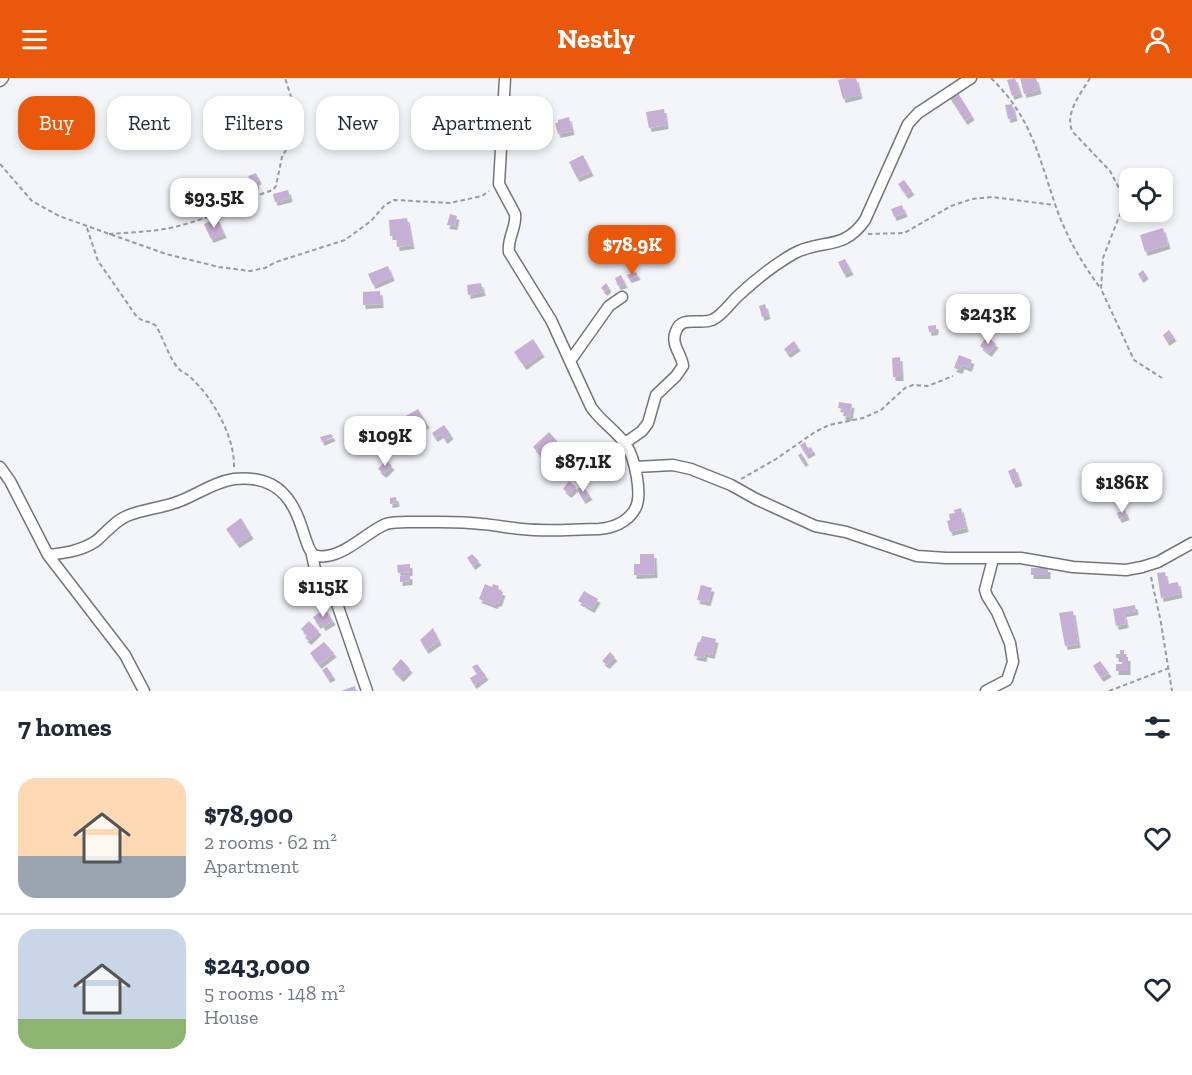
<!DOCTYPE html>
<html lang="en">
<head>
<meta charset="utf-8">
<style>
  :root { --surface:#fff; --page:#f6f6f7; --text:#1f2937; --muted:#747a83; --line:#e0e1e3; --accent:#ea580c }
  body { margin:0; font-family:"Zilla Slab",serif; background:var(--page); color:var(--text); height:100vh; display:flex; flex-direction:column; font-size:22px; white-space:nowrap }
  * { box-sizing:border-box; margin:0 }
  p { font-size:20px; color:var(--muted) }
  .icon { flex:none; width:33px; height:33px; fill:none; stroke:currentColor; stroke-width:2; stroke-linecap:round; stroke-linejoin:round }
  .map { position:relative; height:613px; overflow:hidden }
  .side { display:flex; flex-direction:column; background:var(--surface); flex:1 }
  .side>* { flex:none }
  .hud { position:absolute; left:18px; top:18px; width:600px; height:54px; display:flex; gap:12px }
  .tools { position:absolute; left:1119px; top:90px; display:grid; gap:12px }
  .tools a { display:grid; place-items:center; width:54px; height:54px; border-radius:12px; background:var(--surface); box-shadow:0 3px 9px #0003; font-size:30px }
  .price { position:absolute; translate:-50% -51px; padding:0 14px; border-radius:12px; background:#fff; color:#222; font-size:20px; line-height:39px; filter:drop-shadow(0 2px 3px #0008) }
  .price::after { content:''; position:absolute; left:50%; top:36px; width:18px; height:14px; margin-left:-9px; background:inherit; clip-path:polygon(0 0,100% 0,50% 100%) }
  .price.active { background:var(--accent); color:#fff }
  ul { padding:0; list-style:none }
  li { display:flex; align-items:center; gap:18px; height:150px; padding:0 18px }
  li+li { border-top:2px solid var(--line) }
  li span { display:grid; place-items:center; flex:none; width:168px; height:120px; border-radius:18px; color:#555 }
  li>.icon { margin-inline-start:auto }
  span .icon { width:72px; height:72px; fill:#fffc; stroke-width:1 }
  li b { font-size:26px }
  h2 { display:flex; justify-content:space-between; align-items:center; height:72px; padding:0 18px; font-size:26px }
  .pill { padding:0 21px; border-radius:18px; background:var(--surface); box-shadow:0 3px 9px #0003; font-size:21px; line-height:54px }
  .pill.active { background:var(--accent); color:#fff }
  header { display:flex; justify-content:space-between; align-items:center; height:78px; padding:0 18px; background:var(--accent); color:#fff; font-size:27px; font-weight:700 }
  .map>svg:first-child { display:block }
  .building { fill:#c6afd5; filter:url(#shadow) }
  .lines { fill:none; stroke-linecap:round; stroke-linejoin:round }
  .street-casing { stroke:#737579; stroke-width:13 }
  .path { stroke:#9a9b9e; stroke-width:2; stroke-dasharray:4.5 3; stroke-linecap:butt }
  .street { stroke:#fff; stroke-width:10 }
</style>
</head>
<body>
<header><svg class="icon" aria-label="menu" viewBox="0 0 24 24"><path d="M4 6h16M4 12h16M4 18h16"/></svg>Nestly<svg class="icon" aria-label="person" viewBox="0 0 24 24"><circle cx="12" cy="8" r="4"/><path d="M4 21q1-7 8-7t8 7"/></svg></header>
<div class="map">
<svg width="1192" height="613" viewBox="0 0 1192 613">
  <defs>
    <filter id="shadow"><feDropShadow dx="2.5" dy="4" stdDeviation="0" flood-color="#0004"/></filter>
  </defs>
  <rect width="100%" height="100%" fill="#f3f5f9"/>
  <path class="building" d="M 847,0 L 856,0 L 860,17 L 843,21 L 838,2 Z
    M 1015,0 L 1020,15 L 1012,18 L 1007,2 Z
    M 1020,0 L 1036,0 L 1039,12 L 1024,16 Z
    M 958,15 L 972,38 L 965,43 L 950,20 Z
    M 1012,26 L 1015,39 L 1008,41 L 1005,27 Z
    M 664,31 L 666,47 L 649,50 L 646,34 Z
    M 569,39 L 572,53 L 558,56 L 555,45 L 558,45 L 558,42 Z
    M 583,77 L 591,94 L 577,100 L 569,84 Z
    M 256,95 L 259,102 L 256,104 L 257,106 L 253,108 L 248,98 Z
    M 904,102 L 912,113 L 906,117 L 898,106 Z
    M 288,112 L 290,120 L 275,124 L 273,116 Z
    M 902,127 L 905,135 L 894,139 L 891,131 Z
    M 450,136 L 457,138 L 455,148 L 447,147 Z
    M 217,140 L 224,156 L 211,161 L 204,146 Z
    M 407,140 L 412,167 L 397,169 L 396,158 L 390,158 L 389,142 Z
    M 1163,150 L 1168,167 L 1145,174 L 1140,157 Z
    M 845,181 L 851,193 L 844,196 L 838,184 Z
    M 388,188 L 392,199 L 373,207 L 368,196 Z
    M 1143,192 L 1146,197 L 1141,201 L 1138,196 Z
    M 636,194 L 638,198 L 629,201 L 627,197 Z
    M 621,197 L 625,206 L 618,208 L 615,200 Z
    M 481,205 L 483,214 L 468,217 L 467,207 Z
    M 606,205 L 609,210 L 605,214 L 601,210 Z
    M 380,213 L 381,226 L 363,227 L 363,214 Z
    M 765,226 L 768,237 L 762,239 L 759,228 Z
    M 936,247 L 936,253 L 929,254 L 928,248 Z
    M 1169,252 L 1174,259 L 1167,264 L 1163,257 Z
    M 987,258 L 996,266 L 989,275 L 980,268 Z
    M 533,261 L 542,275 L 524,288 L 514,274 Z
    M 794,263 L 798,269 L 788,276 L 784,271 Z
    M 959,277 L 972,282 L 969,290 L 962,287 L 960,292 L 954,290 Z
    M 900,279 L 901,299 L 893,299 L 892,280 Z
    M 839,324 L 852,326 L 850,339 L 843,338 L 844,331 L 838,330 Z
    M 418,331 L 427,346 L 413,354 L 404,339 Z
    M 392,338 L 398,350 L 385,358 L 378,346 Z
    M 444,347 L 451,357 L 445,362 L 441,356 L 435,360 L 432,355 Z
    M 549,354 L 565,372 L 549,387 L 533,369 Z
    M 331,356 L 333,359 L 322,364 L 320,359 Z
    M 805,364 L 808,371 L 811,369 L 813,373 L 806,377 L 800,367 Z
    M 801,375 L 806,383 L 803,385 L 798,377 Z
    M 386,382 L 392,388 L 384,396 L 378,391 Z
    M 1015,390 L 1020,404 L 1013,406 L 1008,393 Z
    M 1138,398 L 1143,411 L 1134,414 L 1130,401 Z
    M 1110,402 L 1113,417 L 1105,419 L 1101,404 Z
    M 569,403 L 576,409 L 569,416 L 563,411 Z
    M 583,408 L 590,418 L 583,422 L 577,411 Z
    M 396,419 L 397,425 L 390,426 L 390,420 Z
    M 961,430 L 966,450 L 950,454 L 947,443 L 950,442 L 949,436 L 955,435 L 954,432 Z
    M 1125,432 L 1127,438 L 1119,441 L 1117,435 Z
    M 241,440 L 251,457 L 237,466 L 226,451 Z
    M 472,476 L 479,483 L 473,488 L 467,480 Z
    M 640,476 L 654,476 L 655,496 L 634,497 L 634,486 L 640,486 Z
    M 410,486 L 410,494 L 398,495 L 397,487 Z
    M 1031,490 L 1048,490 L 1048,497 L 1031,497 Z
    M 1165,494 L 1167,506 L 1178,504 L 1180,516 L 1161,520 L 1157,495 Z
    M 410,497 L 410,503 L 400,504 L 400,498 Z
    M 485,506 L 492,509 L 493,506 L 499,508 L 498,512 L 503,514 L 499,525 L 497,524 L 495,527 L 479,521 Z
    M 701,507 L 712,510 L 708,524 L 697,522 Z
    M 584,513 L 598,521 L 592,531 L 578,523 Z
    M 1135,527 L 1136,533 L 1124,535 L 1126,546 L 1116,548 L 1113,531 Z
    M 325,531 L 333,543 L 323,549 L 321,545 L 318,547 L 313,539 Z
    M 1073,533 L 1078,566 L 1065,568 L 1059,535 Z
    M 309,543 L 319,553 L 309,563 L 305,560 L 307,557 L 301,551 Z
    M 433,550 L 439,563 L 426,572 L 420,562 Z
    M 702,558 L 716,561 L 712,577 L 705,575 L 704,580 L 694,578 L 698,564 L 700,564 Z
    M 324,564 L 334,575 L 319,587 L 310,575 Z
    M 1120,572 L 1124,572 L 1124,579 L 1128,579 L 1128,593 L 1116,593 L 1116,586 L 1122,586 L 1122,580 L 1116,580 L 1116,576 L 1120,576 Z
    M 610,574 L 615,579 L 607,587 L 602,583 Z
    M 401,581 L 410,591 L 401,600 L 392,591 Z
    M 1100,583 L 1109,595 L 1101,600 L 1093,588 Z
    M 477,586 L 486,598 L 474,607 L 470,600 L 477,596 L 472,589 Z
    M 327,589 L 333,598 L 328,601 L 322,592 Z
    M 355,608 L 356,613 L 341,613 Z"/>
  <g class="lines">
    <defs>
      <path id="street" d="M 0,3 L 3,0
        M 570,283 L 609,228 L 622,219
        M 625,365 L 642,353 L 648,345 L 656,317 L 676,298 L 683,288 C 682,276 670,267 676,253 C 682,237 699,247 712,242 C 723,237 730,225 739,217 C 755,202 774,187 793,176 C 821,160 843,174 865,142 L 908,46 L 918,35 L 971,0
        M 0,389 L 10,403 L 48,477 L 125,577 L 144,613
        M 635,389 L 673,387 L 691,391 L 731,407 L 756,421 L 815,448 L 846,454 L 917,478 L 946,480 L 1021,480 L 1073,489 L 1126,492 L 1142,489 L 1158,484 L 1192,465
        M 48,477 C 65,475 81,473 96,463 C 105,456 112,446 123,440 C 136,432 164,430 180,423 C 198,416 214,404 234,401 C 309,393 298,476 317,478 C 342,482 366,454 386,446 C 396,443 408,444 418,444 C 439,444 461,443 482,446 C 495,447 509,450 522,451 C 548,454 574,451 599,451 C 613,450 628,444 635,431 C 643,418 635,380 626,367 C 617,353 601,344 591,329 L 551,242 L 509,174 C 507,160 517,149 515,136 L 499,106 L 505,0
        M 312,477 L 316,496 L 335,520 L 367,613
        M 986,613 L 1007,602 L 1013,584 L 1010,565 L 997,534 L 987,518 L 985,512 L 993,481"/>
    </defs>
    <use href="#street" class="street-casing"/>
    <path class="path" d="M 991,0 C 1031,39 1038,76 1055,126 C 1066,158 1081,184 1101,211
      M 1090,0 C 1080,17 1065,34 1072,53 L 1110,93 L 1118,108 L 1122,120 L 1122,131 L 1103,180 L 1101,211 L 1134,282 L 1162,300
      M 0,86 L 32,123 L 59,138 L 166,176 L 219,189 L 250,193 L 265,190 L 276,184 L 345,162 L 371,143 L 385,127 L 394,122 L 450,125 L 482,118 L 489,113
      M 87,150 L 98,183 L 137,239 C 143,244 150,243 156,248 C 164,261 168,278 178,290 C 181,294 186,295 189,298 C 212,318 235,359 234,389
      M 109,156 C 133,154 159,154 182,147 C 214,139 242,122 273,112 L 276,108 L 282,79 L 298,50 L 295,31 L 285,0
      M 868,156 L 904,155 L 951,128 L 972,121 L 992,119 L 1054,127
      M 741,401 L 776,381 L 815,354 L 829,347 L 863,340 L 881,332 L 905,310 L 913,307 L 928,308 L 953,298
      M 1151,499 L 1161,545 L 1172,613
      M 1109,613 L 1169,590"/>
    <use href="#street" class="street"/>
  </g>
</svg>
<div class="tools">
<a><svg class="icon" aria-label="locate" viewBox="0 0 24 24"><circle cx="12" cy="12" r="6"/><path d="M12 2v4M12 18v4M2 12h4M18 12h4"/></svg></a>
</div>
<b class="price" style="left:214px;top:151px">$93.5K</b>
<b class="price active" style="left:632px;top:198px">$78.9K</b>
<b class="price" style="left:988px;top:267px">$243K</b>
<b class="price" style="left:385px;top:389px">$109K</b>
<b class="price" style="left:583px;top:415px">$87.1K</b>
<b class="price" style="left:1122px;top:436px">$186K</b>
<b class="price" style="left:323px;top:540px">$115K</b>
<div class="hud">
<a class="pill active">Buy</a>
<a class="pill">Rent</a>
<a class="pill">Filters</a>
<a class="pill">New</a>
<a class="pill">Apartment</a>
</div>
</div>
<section class="side">
<h2>7 homes<svg class="icon" aria-label="filters" viewBox="0 0 24 24"><path d="M4 7h16M4 17h16"/><circle cx="9" cy="7" r="2"/><circle cx="15" cy="17" r="2"/></svg></h2>
<ul>
<li><span style="background:linear-gradient(#ffd9b3 65%,#9aa5b1 0)"><svg class="icon" aria-label="home" viewBox="0 0 24 24"><path d="M3 11l9-7 9 7M6 9v11h12V9"/></svg></span><div><b>$78,900</b><p>2 rooms · 62 m²</p><p>Apartment</p></div><svg class="icon" aria-label="heart" viewBox="0 0 24 24"><path d="M12 20l-8-8c-3-5 5-10 8-4 3-6 11-1 8 4z"/></svg></li>
<li><span style="background:linear-gradient(#c9d6e8 75%,#8fb573 0)"><svg class="icon" aria-label="home" viewBox="0 0 24 24"><path d="M3 11l9-7 9 7M6 9v11h12V9"/></svg></span><div><b>$243,000</b><p>5 rooms · 148 m²</p><p>House</p></div><svg class="icon" aria-label="heart" viewBox="0 0 24 24"><path d="M12 20l-8-8c-3-5 5-10 8-4 3-6 11-1 8 4z"/></svg></li>
</ul>
</section>
</body>
</html>
